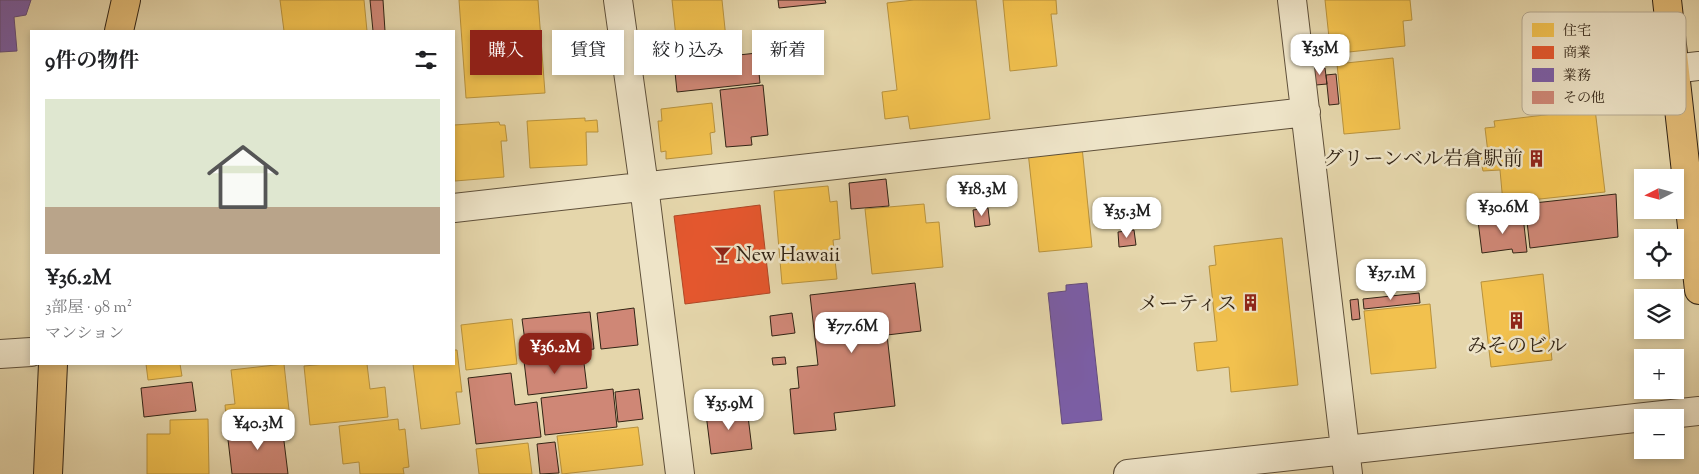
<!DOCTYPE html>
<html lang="ja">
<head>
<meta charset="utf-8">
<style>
  :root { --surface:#fff; --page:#f2f2f2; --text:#202124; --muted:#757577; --accent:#8f2418 }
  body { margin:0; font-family:"Sorts Mill Goudy","Noto Serif JP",serif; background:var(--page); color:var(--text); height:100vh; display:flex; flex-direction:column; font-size:19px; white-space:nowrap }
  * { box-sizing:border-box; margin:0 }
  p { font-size:16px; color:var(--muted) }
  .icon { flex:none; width:28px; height:28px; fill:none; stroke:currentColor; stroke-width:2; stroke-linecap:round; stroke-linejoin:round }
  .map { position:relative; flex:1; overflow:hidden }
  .sheet { position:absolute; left:30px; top:30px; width:425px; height:335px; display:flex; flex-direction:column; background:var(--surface); border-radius:0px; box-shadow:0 2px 8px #0003 }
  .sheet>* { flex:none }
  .banner { position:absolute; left:470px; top:30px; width:475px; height:45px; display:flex; gap:10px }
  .needle { width:32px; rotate:264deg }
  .tools { position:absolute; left:1634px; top:169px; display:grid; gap:10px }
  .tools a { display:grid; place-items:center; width:50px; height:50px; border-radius:0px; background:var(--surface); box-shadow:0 2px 8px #0003; font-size:25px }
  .price { position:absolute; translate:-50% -42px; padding:0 11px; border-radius:10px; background:#fff; color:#222; font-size:16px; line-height:32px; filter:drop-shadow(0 1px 2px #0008) }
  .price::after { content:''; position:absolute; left:50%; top:30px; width:15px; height:11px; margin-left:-8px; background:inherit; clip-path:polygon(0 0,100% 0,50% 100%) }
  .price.on { background:var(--accent); color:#fff }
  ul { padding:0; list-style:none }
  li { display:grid; align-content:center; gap:10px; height:265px; padding:0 15px }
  li span { display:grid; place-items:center; height:155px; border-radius:0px; color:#555 }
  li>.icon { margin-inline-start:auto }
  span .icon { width:90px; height:90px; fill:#fffc; stroke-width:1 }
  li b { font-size:21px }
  h2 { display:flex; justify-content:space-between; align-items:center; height:60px; padding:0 15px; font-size:21px }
  .chip { padding:0 18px; border-radius:0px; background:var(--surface); box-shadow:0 2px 8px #0003; font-size:18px; line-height:45px }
  .chip.on { background:var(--accent); color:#fff }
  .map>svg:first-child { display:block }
  .homes { fill:#f2c14e; stroke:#b8923d }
  .shops { fill:#e4572e; stroke:#af4826 }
  .offices { fill:#7b5ea7; stroke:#654d7b }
  .building { fill:#cf8776; stroke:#322415 }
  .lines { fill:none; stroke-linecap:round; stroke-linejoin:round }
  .minor-casing { stroke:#5f503a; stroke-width:30 }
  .major-casing { stroke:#322415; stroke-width:30 }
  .minor { stroke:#eee4c8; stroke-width:28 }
  .major { stroke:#e2bb76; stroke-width:28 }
  .labels { text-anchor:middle; stroke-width:5; stroke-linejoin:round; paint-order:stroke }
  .poi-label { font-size:20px; fill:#322415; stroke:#eee4c8; text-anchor:end }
  .key { fill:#eee4c8; stroke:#b6aa92; stroke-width:1 }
  .key-label { font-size:14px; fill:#322415 }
</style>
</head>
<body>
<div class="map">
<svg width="1699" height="474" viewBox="0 0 1699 474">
  <rect width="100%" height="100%" fill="#e5d6ab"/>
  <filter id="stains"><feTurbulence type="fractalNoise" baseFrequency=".004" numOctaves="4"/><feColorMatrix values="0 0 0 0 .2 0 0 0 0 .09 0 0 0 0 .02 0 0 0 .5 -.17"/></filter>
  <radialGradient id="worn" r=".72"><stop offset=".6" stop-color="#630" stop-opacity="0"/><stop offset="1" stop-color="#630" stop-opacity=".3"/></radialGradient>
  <path class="homes" d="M 280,0 L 364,0 L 367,31 L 284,31 Z
    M 459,0 L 538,0 L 545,93 L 466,98 Z
    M 672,0 L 722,0 L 727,48 L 653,56 L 652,40 L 676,37 Z
    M 914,0 L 976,0 L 990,119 L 910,129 L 908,116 L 885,119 L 882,92 L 897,90 L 887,3 Z
    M 1003,0 L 1056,0 L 1057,14 L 1051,14 L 1057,66 L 1010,71 Z
    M 1325,0 L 1410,0 L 1412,20 L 1403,21 L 1405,46 L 1349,52 L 1348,45 L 1330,47 Z
    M 1393,58 L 1400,129 L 1344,134 L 1337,64 Z
    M 712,103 L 715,132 L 710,133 L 712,154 L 666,159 L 666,151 L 661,152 L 658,121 L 662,121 L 661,109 Z
    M 1595,109 L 1605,192 L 1503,203 L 1500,170 L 1483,171 L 1481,161 L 1473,162 L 1472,154 L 1488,153 L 1485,128 L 1495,127 L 1494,121 Z
    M 585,118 L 585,121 L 597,120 L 598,132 L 586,132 L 587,165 L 530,168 L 527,121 Z
    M 499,122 L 500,125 L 505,125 L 507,141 L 501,141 L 504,177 L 455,181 L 454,125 Z
    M 1082,147 L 1092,247 L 1039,252 L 1028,152 Z
    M 828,186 L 830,202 L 837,201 L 840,239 L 833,240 L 837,279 L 782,284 L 774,191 Z
    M 924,204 L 926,223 L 939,222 L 943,267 L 872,274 L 865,209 Z
    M 1282,238 L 1298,385 L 1231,392 L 1229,367 L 1197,371 L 1194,343 L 1217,341 L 1209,266 L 1216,265 L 1214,246 Z
    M 1543,274 L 1552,360 L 1491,367 L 1481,282 Z
    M 1430,304 L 1436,368 L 1371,374 L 1364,311 Z
    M 512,319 L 517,364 L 466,370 L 461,325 Z
    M 454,350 L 457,350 L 462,392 L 456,392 L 460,424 L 421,429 L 413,364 L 454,364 Z
    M 146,364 L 180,364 L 182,376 L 148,380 Z
    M 284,364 L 290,419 L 227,427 L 225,405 L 235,404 L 231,370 Z
    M 326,364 L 367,364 L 370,389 L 385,387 L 388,417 L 310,425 L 304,366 Z
    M 208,419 L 209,474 L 147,474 L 147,434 L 170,434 L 170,420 Z
    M 398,419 L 399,430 L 405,429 L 409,467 L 403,468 L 404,474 L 360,474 L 359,462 L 343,464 L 339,426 Z
    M 638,427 L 643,465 L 562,474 L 557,436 Z
    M 528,443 L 532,474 L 479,474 L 476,449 Z"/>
  <path class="shops" d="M 760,205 L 770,293 L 685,304 L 674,216 Z"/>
  <path class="offices" d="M 0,0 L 31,0 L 26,15 L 14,17 L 17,51 L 0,52 Z
    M 1087,283 L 1102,420 L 1062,424 L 1048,293 L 1066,291 L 1066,285 Z"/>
  <path class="building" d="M 370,0 L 383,0 L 385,31 L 373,31 Z
    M 778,0 L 825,0 L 826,3 L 779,8 Z
    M 757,53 L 760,83 L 677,92 L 674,62 Z
    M 1325,68 L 1327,84 L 1316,85 L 1314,69 Z
    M 1336,74 L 1339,104 L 1329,105 L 1326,75 Z
    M 763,85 L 768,135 L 751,137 L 752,145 L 726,147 L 720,90 Z
    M 886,179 L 889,206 L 851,209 L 849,183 Z
    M 1616,194 L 1618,237 L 1530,248 L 1525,204 Z
    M 988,208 L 990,225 L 975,227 L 973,210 Z
    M 1523,216 L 1527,252 L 1513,253 L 1512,249 L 1482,253 L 1478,221 Z
    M 1134,230 L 1136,245 L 1119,247 L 1118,232 Z
    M 915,283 L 921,331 L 887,335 L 895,406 L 834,413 L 836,430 L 794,434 L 790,389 L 799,388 L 797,367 L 818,365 L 810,295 Z
    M 1419,293 L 1420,303 L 1364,309 L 1363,299 Z
    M 1358,299 L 1360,319 L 1352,320 L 1350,300 Z
    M 634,308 L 638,345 L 601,349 L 597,313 Z
    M 590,312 L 594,349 L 527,356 L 522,319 Z
    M 792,313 L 795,333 L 772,336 L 770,316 Z
    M 583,355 L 587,388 L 528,395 L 524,361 Z
    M 785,357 L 786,364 L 773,365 L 772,358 Z
    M 511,373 L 515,405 L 537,402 L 541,437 L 476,444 L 468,378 Z
    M 192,382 L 196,411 L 144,417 L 141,388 Z
    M 613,389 L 617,427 L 545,435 L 541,398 Z
    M 639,389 L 643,419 L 618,422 L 615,392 Z
    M 747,408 L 752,449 L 711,454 L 706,414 Z
    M 282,425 L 288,474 L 232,474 L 227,431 Z
    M 555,442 L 559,473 L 540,474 L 537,444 Z"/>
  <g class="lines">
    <defs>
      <path id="minor" d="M 618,0 L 644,186 L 680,474
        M 1292,0 L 1348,474
        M 1674,69 L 1699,66
        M 454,208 L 1306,112
        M 0,354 L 31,352
        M 1128,474 L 1699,411"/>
      <path id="major" d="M 1667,0 L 1699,290
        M 119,31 L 126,0
        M 48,474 L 53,364"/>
    </defs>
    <use href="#minor" class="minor-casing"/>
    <use href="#major" class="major-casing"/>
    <use href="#minor" class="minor"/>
    <use href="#major" class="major"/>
  </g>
  <defs>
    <symbol id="building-bare" viewBox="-9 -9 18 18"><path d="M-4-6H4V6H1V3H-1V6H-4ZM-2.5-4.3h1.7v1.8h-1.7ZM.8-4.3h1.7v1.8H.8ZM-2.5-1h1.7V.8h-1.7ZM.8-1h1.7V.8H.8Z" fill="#8f2418" stroke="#eee4c8" stroke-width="2.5" paint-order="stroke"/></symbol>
    <symbol id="bar-bare" viewBox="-9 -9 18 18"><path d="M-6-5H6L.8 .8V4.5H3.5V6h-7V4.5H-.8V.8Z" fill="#8f2418" stroke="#eee4c8" stroke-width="2.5" paint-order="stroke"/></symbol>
  </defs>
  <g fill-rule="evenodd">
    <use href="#building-bare" x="1524" y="146" width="25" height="25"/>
    <use href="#bar-bare" x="710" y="242" width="25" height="25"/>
    <use href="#building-bare" x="1238" y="290" width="25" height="25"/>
    <use href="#building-bare" x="1504" y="308" width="25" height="25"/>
  </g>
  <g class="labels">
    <g class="poi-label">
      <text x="1523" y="165">グリーンベル岩倉駅前</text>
      <text x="736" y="261" text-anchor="start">New Hawaii</text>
      <text x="1237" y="310">メーティス</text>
      <text x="1517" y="352" text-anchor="middle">みそのビル</text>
    </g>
  </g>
  <rect x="1522" y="12" width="164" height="103" rx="8" class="key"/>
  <rect x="1532" y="23" width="22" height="14" fill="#f2c14e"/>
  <rect x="1532" y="46" width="22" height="13" fill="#e4572e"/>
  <rect x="1532" y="68" width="22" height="14" fill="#7b5ea7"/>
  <rect x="1532" y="91" width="22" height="13" fill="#cf8776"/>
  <g class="key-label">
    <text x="1563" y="35">住宅</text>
    <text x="1563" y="57">商業</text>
    <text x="1563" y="80">業務</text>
    <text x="1563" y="102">その他</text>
  </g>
  <rect width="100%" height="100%" filter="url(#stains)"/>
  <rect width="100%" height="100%" fill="url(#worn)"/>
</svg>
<div class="tools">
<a><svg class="needle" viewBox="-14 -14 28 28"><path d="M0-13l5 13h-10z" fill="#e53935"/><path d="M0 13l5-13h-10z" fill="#757577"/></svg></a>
<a><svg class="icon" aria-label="locate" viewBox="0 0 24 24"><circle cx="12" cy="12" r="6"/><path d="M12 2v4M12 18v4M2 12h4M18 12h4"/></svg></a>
<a><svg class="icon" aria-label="layers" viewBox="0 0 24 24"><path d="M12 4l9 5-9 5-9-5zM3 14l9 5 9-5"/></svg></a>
<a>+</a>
<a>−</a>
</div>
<b class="price" style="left:1320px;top:76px">¥35M</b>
<b class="price" style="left:982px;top:217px">¥18.3M</b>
<b class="price" style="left:1503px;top:235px">¥30.6M</b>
<b class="price" style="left:1127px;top:239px">¥35.3M</b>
<b class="price" style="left:1391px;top:301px">¥37.1M</b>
<b class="price" style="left:852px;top:354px">¥77.6M</b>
<b class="price on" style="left:555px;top:375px">¥36.2M</b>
<b class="price" style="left:729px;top:431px">¥35.9M</b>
<b class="price" style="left:258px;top:451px">¥40.3M</b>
<div class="banner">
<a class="chip on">購入</a>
<a class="chip">賃貸</a>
<a class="chip">絞り込み</a>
<a class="chip">新着</a>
</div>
<section class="sheet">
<h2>9件の物件<svg class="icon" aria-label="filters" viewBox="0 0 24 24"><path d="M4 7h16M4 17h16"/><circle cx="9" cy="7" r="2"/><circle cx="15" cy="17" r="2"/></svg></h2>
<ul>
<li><span style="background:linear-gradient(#dfe7d0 70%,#b9a48a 0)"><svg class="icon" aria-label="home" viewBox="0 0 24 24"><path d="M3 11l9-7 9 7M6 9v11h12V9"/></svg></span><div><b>¥36.2M</b><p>3部屋 · 98 m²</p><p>マンション</p></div></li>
</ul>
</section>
</div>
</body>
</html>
